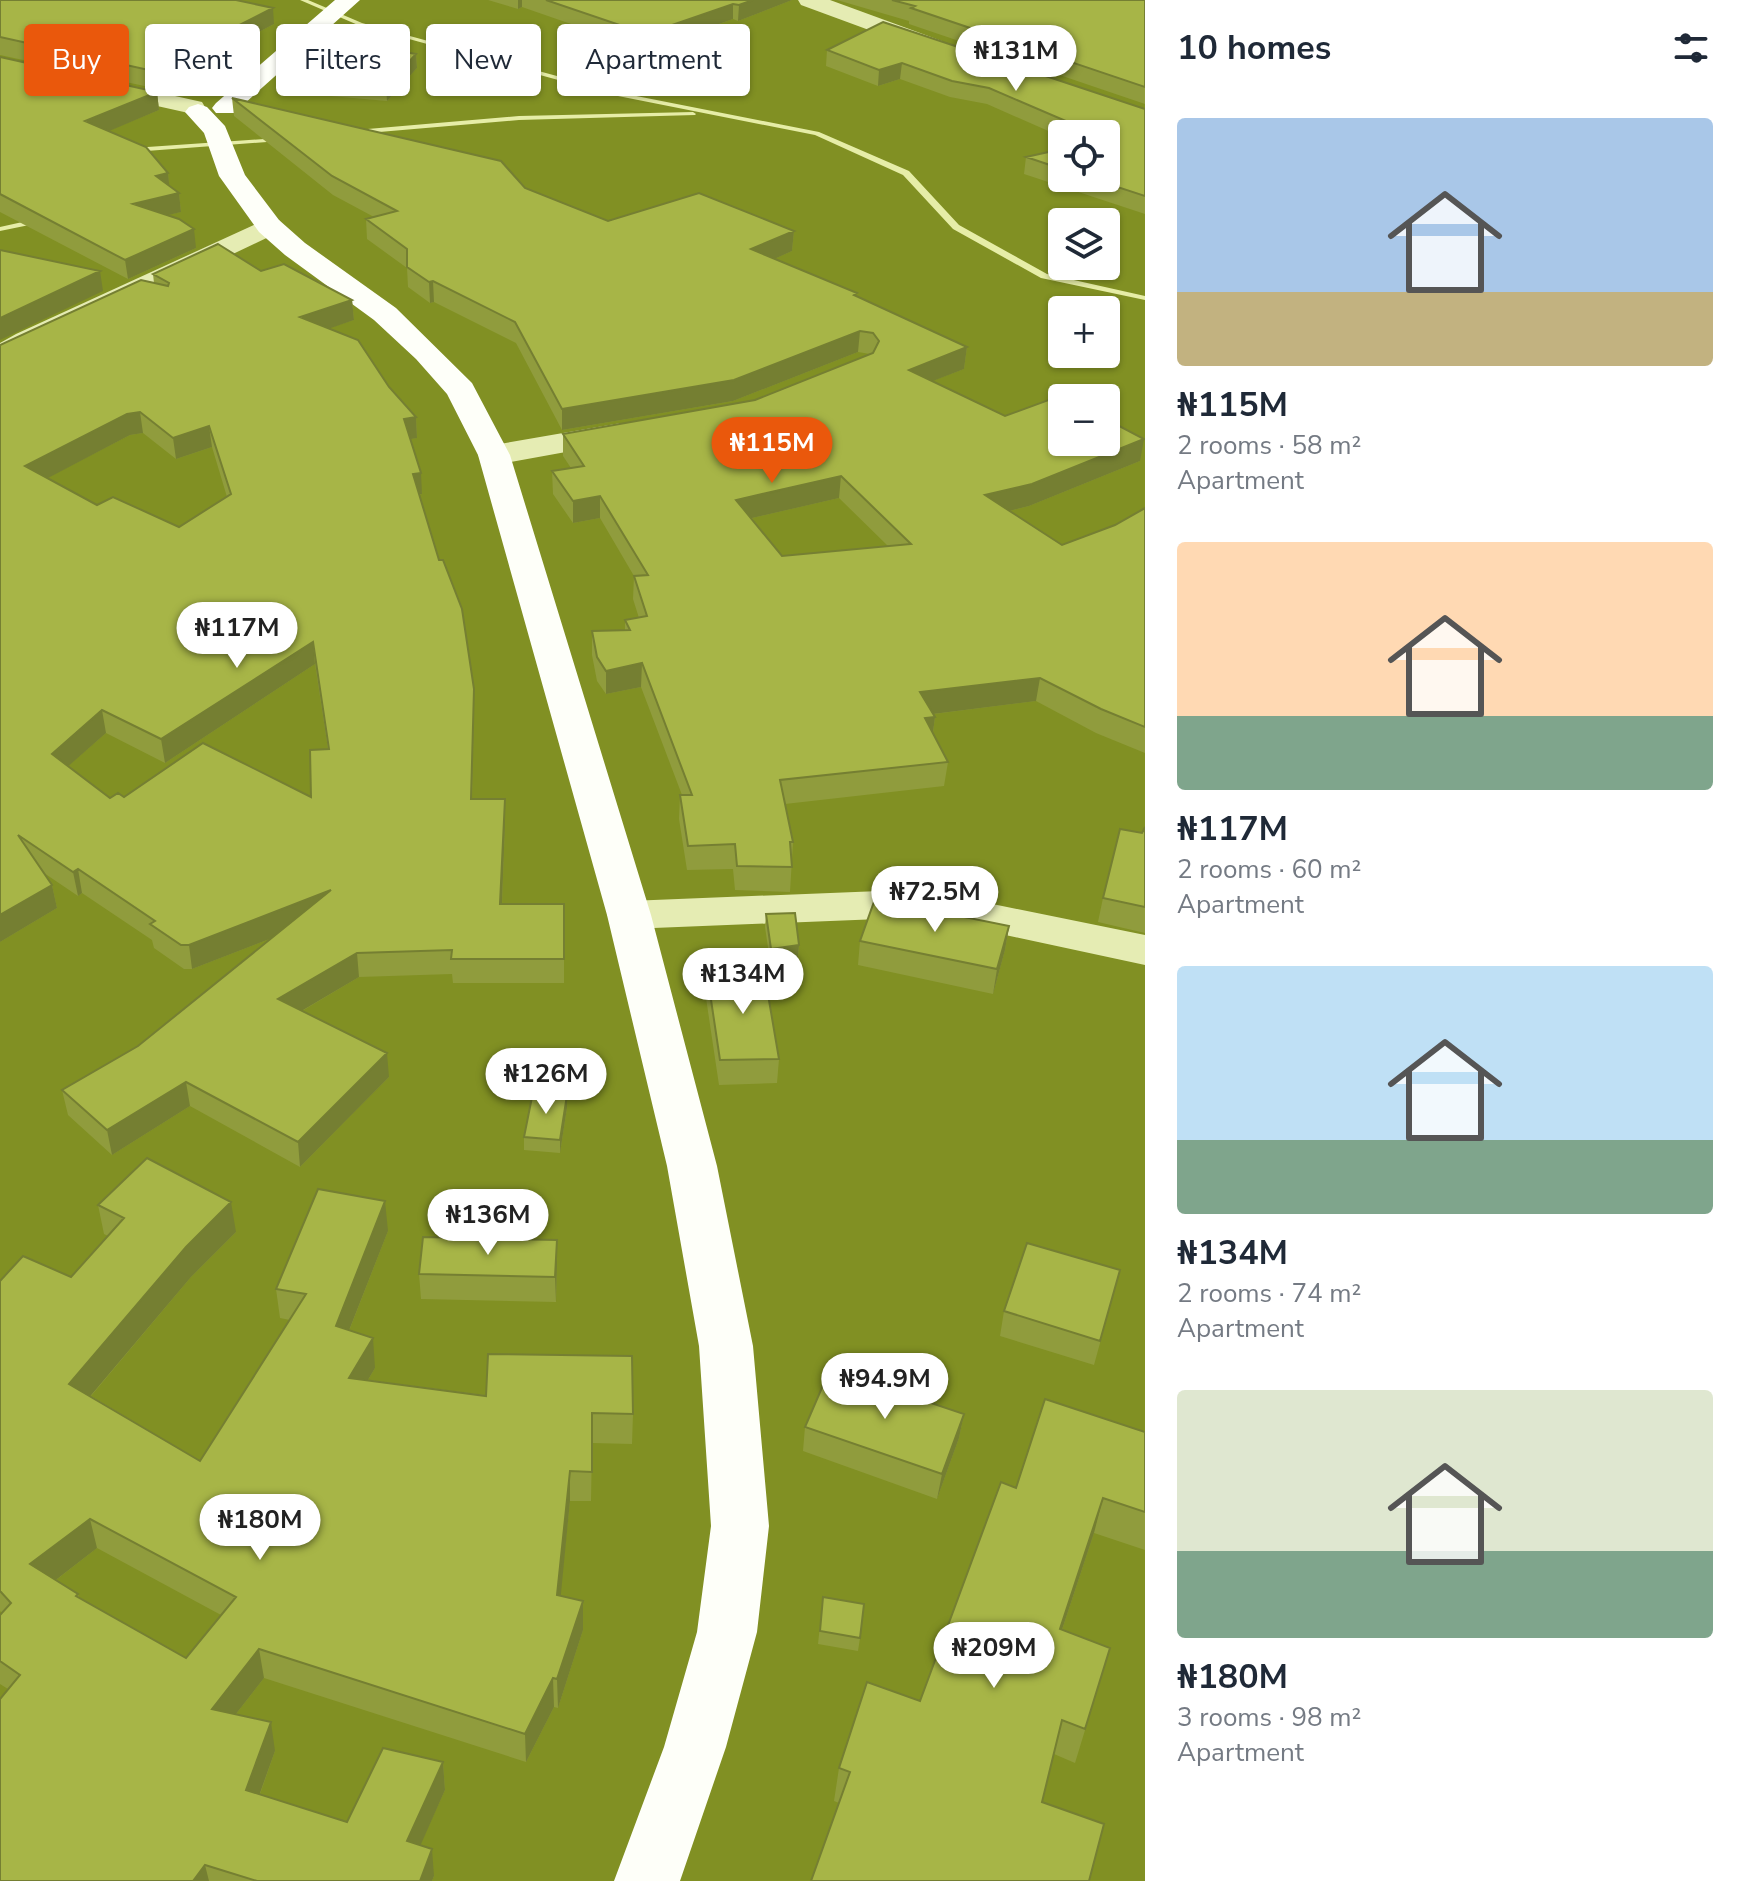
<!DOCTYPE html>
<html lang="en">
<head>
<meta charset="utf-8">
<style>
  :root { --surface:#fff; --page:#f2f2f3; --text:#1f2937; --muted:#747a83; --accent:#ea580c }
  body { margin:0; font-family:"Nunito Sans",sans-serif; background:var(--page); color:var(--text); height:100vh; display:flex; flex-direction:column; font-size:30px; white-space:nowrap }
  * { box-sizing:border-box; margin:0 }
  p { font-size:26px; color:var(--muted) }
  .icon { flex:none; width:44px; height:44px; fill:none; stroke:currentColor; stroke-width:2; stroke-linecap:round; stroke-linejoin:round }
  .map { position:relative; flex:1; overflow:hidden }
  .drawer { display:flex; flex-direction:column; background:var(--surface); width:600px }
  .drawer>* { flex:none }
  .guide { position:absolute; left:24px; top:24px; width:760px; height:72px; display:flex; gap:16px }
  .controls { position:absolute; left:1048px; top:120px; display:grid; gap:16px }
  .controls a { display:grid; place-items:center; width:72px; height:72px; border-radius:8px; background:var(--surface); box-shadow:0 2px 6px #0004; font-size:40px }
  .price { position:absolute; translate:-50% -68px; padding:0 18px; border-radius:28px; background:#fff; color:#222; font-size:26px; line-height:52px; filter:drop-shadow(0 2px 4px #0008) }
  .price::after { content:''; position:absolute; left:50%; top:48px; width:24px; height:18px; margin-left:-12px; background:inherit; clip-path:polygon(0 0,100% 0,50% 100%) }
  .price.on { background:var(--accent); color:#fff }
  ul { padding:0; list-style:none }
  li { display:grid; align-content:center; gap:16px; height:424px; padding:0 32px }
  li span { display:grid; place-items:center; height:248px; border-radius:8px; color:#555 }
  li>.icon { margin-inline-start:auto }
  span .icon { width:144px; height:144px; fill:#fffc; stroke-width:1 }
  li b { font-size:34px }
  h2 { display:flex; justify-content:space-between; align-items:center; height:96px; padding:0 32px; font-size:34px }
  .pill { padding:0 28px; border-radius:8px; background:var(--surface); box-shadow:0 2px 6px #0004; font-size:28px; line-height:72px }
  .pill.on { background:var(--accent); color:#fff }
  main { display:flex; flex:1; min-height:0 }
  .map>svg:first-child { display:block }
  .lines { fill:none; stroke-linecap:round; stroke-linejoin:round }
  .stream { fill:#e6eda7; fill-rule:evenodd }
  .minor { fill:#e5ecb3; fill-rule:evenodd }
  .major { fill:#fefff9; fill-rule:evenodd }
  .wall { fill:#909c3d; fill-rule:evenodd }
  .shaded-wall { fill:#757f32 }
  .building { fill:#a7b547; stroke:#757f32; stroke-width:2; fill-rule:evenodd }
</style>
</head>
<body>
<main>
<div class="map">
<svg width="1145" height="1881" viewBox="0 0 1145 1881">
  <rect width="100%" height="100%" fill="#819023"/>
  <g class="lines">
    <path class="stream" d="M 300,0 L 308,0 L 362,23 L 616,92 L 819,132 L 909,171 L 959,225 L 1047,274 L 1145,296 L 1145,300 L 1041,278 L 953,229 L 903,175 L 815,135 L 613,95 L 358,25 Z
      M 693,112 L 696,114 L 695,115 L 519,120 L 356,134 L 353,132 L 356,130 L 519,116 Z
      M 278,138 L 280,139 L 280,141 L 133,152 L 129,150 L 133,148 Z
      M 36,219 L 40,221 L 39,223 L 0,231 L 0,227 Z"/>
    <path class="minor" d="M 798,0 L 830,0 L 942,41 L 946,46 L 942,51 L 926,51 L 801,5 Z
      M 0,57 L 193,100 L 202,102 L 205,107 L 202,112 L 193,114 L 0,71 Z
      M 269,218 L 279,220 L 283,226 L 279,232 L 0,365 L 0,343 L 16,334 Z
      M 621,423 L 632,426 L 637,433 L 632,440 L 494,465 L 482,462 L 478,455 L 482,448 L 494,445 Z
      M 880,891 L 973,900 L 1145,935 L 1145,965 L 973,928 L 880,919 L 629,929 L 614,925 L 607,915 L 614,905 L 629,901 Z"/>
    <path class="major" d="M 335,0 L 360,0 L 234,113 L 216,113 L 212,108 L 216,103 Z
      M 198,104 L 207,107 L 225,126 L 245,175 L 279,220 L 305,243 L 396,308 L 472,383 L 510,455 L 651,915 L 717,1166 L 753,1346 L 769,1526 L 757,1632 L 726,1747 L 680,1881 L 614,1881 L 664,1747 L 697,1632 L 711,1526 L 699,1346 L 667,1166 L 607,915 L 478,455 L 447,394 L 416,359 L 374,320 L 285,255 L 259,232 L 219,176 L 204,133 L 185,112 L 189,107 Z"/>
  </g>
  <path class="wall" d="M 0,0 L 274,24 L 203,61 L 222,65 L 224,82 L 191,96 L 0,55 Z
    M 488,0 L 792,0 L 738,21 L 733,19 L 646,50 L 522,7 L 518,9 Z
    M 837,0 L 1145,0 L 1145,104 L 909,24 L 909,21 Z
    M 883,22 L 1145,109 L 1145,214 L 1024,174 L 1026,157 L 1062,149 L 1062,178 L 1106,178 L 1106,134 L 1062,134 L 1062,137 L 987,104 L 950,97 L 900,79 L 878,86 L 826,66 L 827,50 Z
    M 416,54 L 417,68 L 387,101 L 297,93 L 295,78 Z
    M 0,57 L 157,92 L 159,110 L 108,131 L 168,173 L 169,186 L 179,193 L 181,212 L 167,215 L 196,248 L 128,279 L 0,212 Z
    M 232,98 L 525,188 L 608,221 L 794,231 L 792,251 L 774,259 L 967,347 L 964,369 L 932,381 L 1005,416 L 1140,461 L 1029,506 L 1009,511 L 1062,545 L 1115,525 L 1145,508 L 1145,753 L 1096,733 L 1036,701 L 934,714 L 935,717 L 933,733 L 948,762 L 944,786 L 785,804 L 793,842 L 790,892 L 735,890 L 733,869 L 687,870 L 679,819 L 680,795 L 682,795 L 641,687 L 606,694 L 597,681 L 592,655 L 592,631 L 625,630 L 625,620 L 639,618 L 633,599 L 634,576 L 600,518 L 573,523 L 553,494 L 552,471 L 571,468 L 563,456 L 563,434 L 755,400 L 870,354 L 858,352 L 733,401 L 562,430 L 516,343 L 434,302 L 430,303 L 408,287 L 407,268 L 367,239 L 366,219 L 374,217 L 333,195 L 234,116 ZM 839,498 L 888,546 L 782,556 L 752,518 Z
    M 261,271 L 352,300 L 354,320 L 329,328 L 389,387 L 416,417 L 417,438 L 410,439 L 422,494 L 419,495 L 474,712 L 472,799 L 505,799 L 505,823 L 502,904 L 564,904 L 564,983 L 453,983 L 452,974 L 359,977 L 302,1011 L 389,1077 L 300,1167 L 190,1106 L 112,1155 L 68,1115 L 62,1090 L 138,1046 L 272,938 L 192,969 L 184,969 L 154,948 L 152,940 L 82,893 L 78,896 L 44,873 L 52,885 L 57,908 L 0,942 L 0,345 L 154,283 L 153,274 ZM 143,433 L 176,459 L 212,447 L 227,497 L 179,527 L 97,505 L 47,478 L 130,435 ZM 315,664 L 328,749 L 311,797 L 110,798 L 68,766 L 106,733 L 165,763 Z
    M 1145,827 L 1145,933 L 1098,922 L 1103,898 Z
    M 766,914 L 799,945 L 798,957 L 770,961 L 765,927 Z
    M 1009,926 L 1005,950 L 993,994 L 858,965 L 860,941 Z
    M 707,973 L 779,1059 L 777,1083 L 719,1085 L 706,998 Z
    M 567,1108 L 560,1153 L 524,1150 L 524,1137 Z
    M 98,1205 L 236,1232 L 191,1277 L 91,1396 L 200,1461 L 290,1320 L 280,1318 L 276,1289 L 388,1231 L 349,1331 L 375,1368 L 368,1380 L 633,1414 L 632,1444 L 592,1443 L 591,1501 L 570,1501 L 560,1595 L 583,1601 L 583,1630 L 558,1708 L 554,1707 L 526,1762 L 264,1678 L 236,1714 L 275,1751 L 260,1794 L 347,1822 L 443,1762 L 445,1790 L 420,1845 L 434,1876 L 432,1881 L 0,1881 L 8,1689 L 0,1684 L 0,1615 L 2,1613 L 0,1611 L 0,1281 L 71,1277 L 108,1236 L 104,1234 ZM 97,1548 L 221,1615 L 186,1658 L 79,1598 L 78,1594 L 56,1580 Z
    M 557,1264 L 556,1302 L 421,1299 L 419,1274 Z
    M 1120,1270 L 1094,1365 L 1000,1336 L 1004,1311 Z
    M 964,1414 L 959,1438 L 937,1499 L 803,1451 L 805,1427 Z
    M 1145,1432 L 1145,1550 L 1094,1533 L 1062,1630 L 1110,1648 L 1075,1763 L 1054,1754 L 1042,1802 L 839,1803 L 834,1801 L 839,1768 L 920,1701 L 1016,1488 Z
    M 823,1597 L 860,1638 L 858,1651 L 818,1644 Z"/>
  <path class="shaded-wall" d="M 518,0 L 522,0 L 522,7 L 518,9 Z
    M 753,0 L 792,0 L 738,21 L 739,5 Z
    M 733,4 L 733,19 L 646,50 L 646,34 Z
    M 273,8 L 274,24 L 178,74 L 176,57 Z
    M 416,54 L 417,68 L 387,101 L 386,87 Z
    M 902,63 L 900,79 L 878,86 L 879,70 Z
    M 222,65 L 224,82 L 191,96 L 189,79 Z
    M 157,92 L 159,110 L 88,140 L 85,121 Z
    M 168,173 L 170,192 L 156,176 Z
    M 179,193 L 181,212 L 136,223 L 133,204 Z
    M 194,229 L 196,248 L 128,279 L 125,260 Z
    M 794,231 L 792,251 L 750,270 L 751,249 Z
    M 100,271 L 103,291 L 0,340 L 0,318 Z
    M 433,281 L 434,302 L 430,303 L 429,282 Z
    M 352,300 L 354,320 L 302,338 L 300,317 Z
    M 860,331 L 858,352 L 733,401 L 562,430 L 562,409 Z
    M 967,347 L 964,369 L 907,391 L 909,370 Z
    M 140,412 L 143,433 L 130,435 L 29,488 L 25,466 L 127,414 Z
    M 416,417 L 417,438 L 405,440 L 404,419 Z
    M 209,426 L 212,447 L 176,459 L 173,438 Z
    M 1144,439 L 1140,461 L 1029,506 L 982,518 L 985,495 Z
    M 421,473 L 422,494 L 414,495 L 413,474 Z
    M 841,476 L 839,498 L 735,522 L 736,500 Z
    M 600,496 L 600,518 L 573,523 L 573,501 Z
    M 313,642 L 315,664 L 165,763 L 161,739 Z
    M 642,663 L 641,687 L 606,694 L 606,671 Z
    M 1040,678 L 1036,701 L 917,716 L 920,692 Z
    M 474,689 L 474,712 L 471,823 L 471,799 Z
    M 102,710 L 106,733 L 56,777 L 52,754 Z
    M 935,717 L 932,740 L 925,718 Z
    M 505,799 L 505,823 L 501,928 L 500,904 Z
    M 78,869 L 82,893 L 78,896 L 73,872 Z
    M 52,885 L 57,908 L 0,942 L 0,915 Z
    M 331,890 L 334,914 L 192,969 L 189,945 Z
    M 1009,926 L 1005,950 L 993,994 L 997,969 Z
    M 799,945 L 798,957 L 770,961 L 771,949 Z
    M 357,953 L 359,977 L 281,1023 L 278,999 Z
    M 387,1053 L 389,1077 L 300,1167 L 298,1142 Z
    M 186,1082 L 190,1106 L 112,1155 L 107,1130 Z
    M 567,1095 L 567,1108 L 560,1153 L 560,1140 Z
    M 385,1201 L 388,1231 L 339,1356 L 336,1326 Z
    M 231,1202 L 236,1232 L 191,1277 L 76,1413 L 69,1384 L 186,1247 Z
    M 557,1240 L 557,1264 L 556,1302 L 555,1277 Z
    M 373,1338 L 375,1368 L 352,1407 L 349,1378 Z
    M 964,1414 L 959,1438 L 937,1499 L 942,1474 Z
    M 570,1471 L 570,1501 L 558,1624 L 557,1595 Z
    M 1103,1498 L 1094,1533 L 1051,1663 L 1060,1629 Z
    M 90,1519 L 97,1548 L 39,1593 L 30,1564 Z
    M 583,1601 L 583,1630 L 558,1708 L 557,1679 Z
    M 259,1649 L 264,1678 L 218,1737 L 212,1709 Z
    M 553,1678 L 554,1707 L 526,1762 L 525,1734 Z
    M 271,1722 L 275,1751 L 251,1818 L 246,1790 Z
    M 443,1762 L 445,1790 L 410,1869 L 407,1841 Z
    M 432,1849 L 434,1876 L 432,1881 L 420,1881 Z
    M 205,1865 L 209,1881 L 193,1881 Z"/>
  <path class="building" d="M 0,0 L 236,0 L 273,8 L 176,57 L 222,65 L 189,79 L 0,37 Z
    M 546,0 L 753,0 L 739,5 L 733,4 L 646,34 Z
    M 892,0 L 1145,0 L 1145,87 L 911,8 L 915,6 Z
    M 883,22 L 1145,109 L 1145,196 L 1090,178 L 1106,178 L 1106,134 L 1096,134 L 989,88 L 952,81 L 902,63 L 879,70 L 827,50 Z
    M 350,43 L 416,54 L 386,87 L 295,78 Z
    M 0,57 L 157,92 L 85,121 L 146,147 L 168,173 L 156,176 L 179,193 L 133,204 L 179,219 L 194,229 L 125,260 L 0,194 Z
    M 232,98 L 501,161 L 525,188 L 608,221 L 699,193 L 794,231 L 751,249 L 857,293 L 854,295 L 967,347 L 909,370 L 1005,416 L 1062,395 L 1067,398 L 1062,398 L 1062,442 L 1106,442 L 1106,419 L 1144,439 L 1032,484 L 985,495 L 1062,545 L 1115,525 L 1145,508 L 1145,727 L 1101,709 L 1040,678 L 920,692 L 935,717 L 925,718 L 948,762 L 780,780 L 793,842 L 790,842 L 792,867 L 737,866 L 735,844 L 688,846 L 680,795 L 692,795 L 642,663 L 606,671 L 597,657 L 592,631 L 630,630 L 625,620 L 647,616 L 634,576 L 648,575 L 600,496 L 573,501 L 552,471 L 584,466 L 563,434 L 755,400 L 873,353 L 879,341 L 873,333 L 860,331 L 734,380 L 562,409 L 515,322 L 433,281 L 429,282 L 407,267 L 407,249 L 366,219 L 397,211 L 332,176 ZM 841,476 L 911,544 L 782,556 L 736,500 Z
    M 1062,149 L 1062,169 L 1026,157 Z
    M 218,244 L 261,271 L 284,264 L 352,300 L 300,317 L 358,340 L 389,387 L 416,417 L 404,419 L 421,473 L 413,474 L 439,560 L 443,560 L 462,609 L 474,689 L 471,799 L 505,799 L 500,904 L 564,904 L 564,959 L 451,959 L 452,950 L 357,953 L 278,999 L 387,1053 L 298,1142 L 186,1082 L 107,1130 L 62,1090 L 138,1046 L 331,890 L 189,945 L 181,945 L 150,924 L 155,921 L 78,869 L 73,872 L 18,835 L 52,885 L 0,915 L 0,345 L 141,280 L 168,286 L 169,283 L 153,274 ZM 140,412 L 173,438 L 209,426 L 231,494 L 179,527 L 113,497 L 97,505 L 25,466 L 127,414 ZM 313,642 L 329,749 L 310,750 L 311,797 L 203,743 L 124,797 L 118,793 L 110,798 L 52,754 L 102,710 L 161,739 Z
    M 0,250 L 100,271 L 0,318 Z
    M 1145,827 L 1145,907 L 1103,898 L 1120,829 L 1142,833 Z
    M 875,899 L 1009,926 L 997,969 L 860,941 Z
    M 795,913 L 799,945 L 771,949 L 766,914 Z
    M 764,971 L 779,1059 L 720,1060 L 707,973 Z
    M 533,1092 L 567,1095 L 560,1140 L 524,1137 Z
    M 147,1158 L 231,1202 L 186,1247 L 69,1384 L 200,1461 L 306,1294 L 276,1289 L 318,1189 L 385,1201 L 336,1326 L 373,1338 L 349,1378 L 486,1396 L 488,1354 L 632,1356 L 633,1414 L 592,1413 L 592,1472 L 570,1471 L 557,1595 L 583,1601 L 557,1679 L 553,1678 L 525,1734 L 259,1649 L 212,1709 L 271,1722 L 246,1790 L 347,1822 L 383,1748 L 443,1762 L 407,1841 L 432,1849 L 420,1881 L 257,1881 L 205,1865 L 193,1881 L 0,1881 L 0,1699 L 20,1675 L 0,1661 L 0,1615 L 11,1603 L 0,1591 L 0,1281 L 23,1256 L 71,1277 L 124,1218 L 98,1205 ZM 90,1519 L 236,1597 L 186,1658 L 76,1596 L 78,1594 L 30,1564 Z
    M 423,1237 L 557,1240 L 555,1277 L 419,1274 Z
    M 1027,1243 L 1120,1270 L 1100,1341 L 1004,1311 Z
    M 830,1369 L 964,1414 L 942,1474 L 805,1427 Z
    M 1045,1399 L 1145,1432 L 1145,1512 L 1103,1498 L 1060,1629 L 1110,1648 L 1085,1729 L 1062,1720 L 1042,1802 L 1104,1824 L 1089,1881 L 811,1881 L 850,1772 L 839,1768 L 867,1682 L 920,1701 L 1001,1482 L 1016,1488 Z
    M 823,1597 L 864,1604 L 860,1638 L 820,1631 Z"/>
</svg>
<div class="controls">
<a><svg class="icon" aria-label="locate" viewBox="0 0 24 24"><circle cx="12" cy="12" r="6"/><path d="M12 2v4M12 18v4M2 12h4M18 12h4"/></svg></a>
<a><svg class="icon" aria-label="layers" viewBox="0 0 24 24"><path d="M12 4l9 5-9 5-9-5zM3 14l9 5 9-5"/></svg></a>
<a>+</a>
<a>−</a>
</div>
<b class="price" style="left:1016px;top:93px">₦131M</b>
<b class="price on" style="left:772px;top:485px">₦115M</b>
<b class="price" style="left:237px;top:670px">₦117M</b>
<b class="price" style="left:935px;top:934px">₦72.5M</b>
<b class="price" style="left:743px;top:1016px">₦134M</b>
<b class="price" style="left:546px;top:1116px">₦126M</b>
<b class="price" style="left:488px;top:1257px">₦136M</b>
<b class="price" style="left:885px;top:1421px">₦94.9M</b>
<b class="price" style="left:260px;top:1562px">₦180M</b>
<b class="price" style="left:994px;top:1690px">₦209M</b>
<div class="guide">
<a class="pill on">Buy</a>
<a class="pill">Rent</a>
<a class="pill">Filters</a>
<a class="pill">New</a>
<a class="pill">Apartment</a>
</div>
</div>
<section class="drawer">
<h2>10 homes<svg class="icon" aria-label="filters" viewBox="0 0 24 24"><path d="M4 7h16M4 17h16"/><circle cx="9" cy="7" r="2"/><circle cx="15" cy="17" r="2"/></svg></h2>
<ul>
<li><span style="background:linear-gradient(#a9c7e8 70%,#c2b280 0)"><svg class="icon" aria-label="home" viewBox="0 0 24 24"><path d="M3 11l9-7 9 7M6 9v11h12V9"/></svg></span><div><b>₦115M</b><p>2 rooms · 58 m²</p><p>Apartment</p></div></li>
<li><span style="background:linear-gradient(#ffd9b3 70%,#7fa58c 0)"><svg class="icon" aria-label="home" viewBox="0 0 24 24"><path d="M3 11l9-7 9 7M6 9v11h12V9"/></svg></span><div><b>₦117M</b><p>2 rooms · 60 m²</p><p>Apartment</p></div></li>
<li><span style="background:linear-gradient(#bfe0f5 70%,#7fa58c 0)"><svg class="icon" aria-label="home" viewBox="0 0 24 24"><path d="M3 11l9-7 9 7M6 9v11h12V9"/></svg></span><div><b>₦134M</b><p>2 rooms · 74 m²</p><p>Apartment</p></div></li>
<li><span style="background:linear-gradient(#dfe7d0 65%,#7fa58c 0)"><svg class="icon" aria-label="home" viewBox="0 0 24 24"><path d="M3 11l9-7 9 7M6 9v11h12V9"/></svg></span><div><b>₦180M</b><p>3 rooms · 98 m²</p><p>Apartment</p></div></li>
</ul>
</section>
</main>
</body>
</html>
